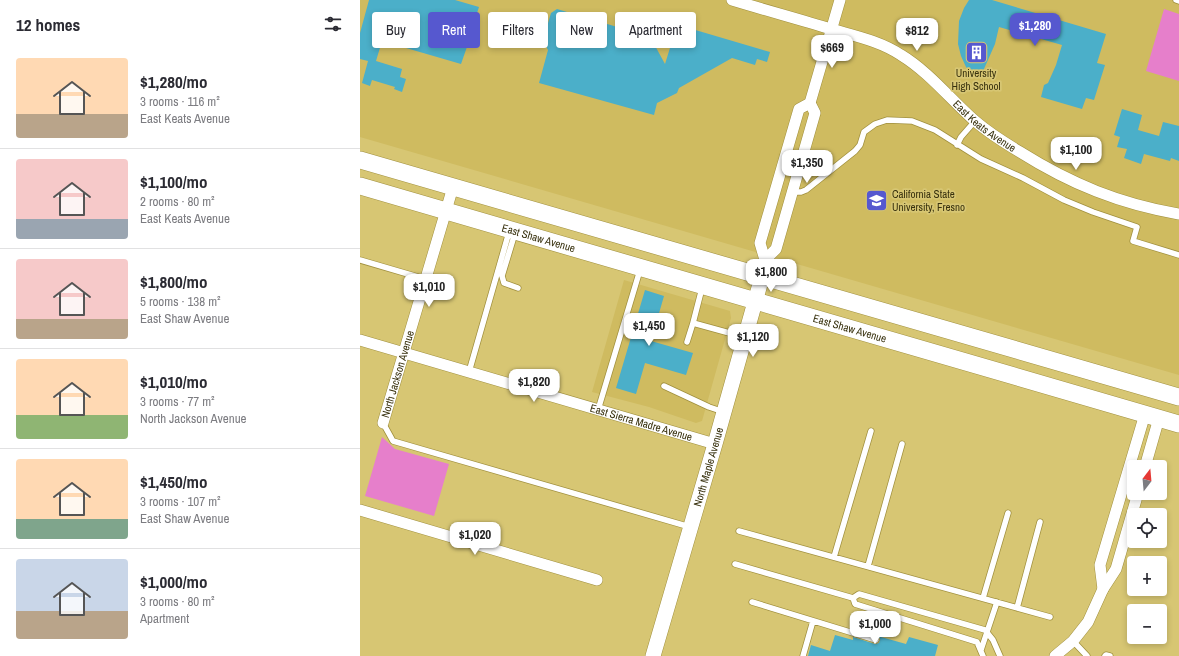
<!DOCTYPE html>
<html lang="en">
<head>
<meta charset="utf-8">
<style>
  :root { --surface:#fff; --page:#f7f7f7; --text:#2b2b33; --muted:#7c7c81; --line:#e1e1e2; --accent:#5658cf }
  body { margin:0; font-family:"Archivo Narrow",sans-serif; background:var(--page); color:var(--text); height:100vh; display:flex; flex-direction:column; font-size:15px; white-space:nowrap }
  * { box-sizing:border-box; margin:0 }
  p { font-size:13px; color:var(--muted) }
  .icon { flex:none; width:22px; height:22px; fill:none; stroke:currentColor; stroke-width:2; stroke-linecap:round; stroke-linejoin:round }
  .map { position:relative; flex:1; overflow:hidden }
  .details { display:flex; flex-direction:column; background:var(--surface); width:360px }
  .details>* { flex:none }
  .top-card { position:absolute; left:12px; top:12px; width:380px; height:36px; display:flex; gap:8px }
  .needle { width:26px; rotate:16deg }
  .tools { position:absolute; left:767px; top:460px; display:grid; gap:8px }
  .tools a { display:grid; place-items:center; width:40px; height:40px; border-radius:4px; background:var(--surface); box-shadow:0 2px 6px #0003; font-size:20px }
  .price { position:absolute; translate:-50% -34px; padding:0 9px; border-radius:8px; background:#fff; color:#222; font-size:13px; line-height:26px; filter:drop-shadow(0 1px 2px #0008) }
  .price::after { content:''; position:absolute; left:50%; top:24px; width:12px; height:9px; margin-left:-6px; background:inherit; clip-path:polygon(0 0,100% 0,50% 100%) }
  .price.active { background:var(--accent); color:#fff }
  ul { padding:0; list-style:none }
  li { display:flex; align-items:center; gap:12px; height:100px; padding:0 16px }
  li+li { border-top:1px solid var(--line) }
  li span { display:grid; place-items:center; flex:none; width:112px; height:80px; border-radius:4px; color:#555 }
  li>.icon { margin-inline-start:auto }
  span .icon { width:48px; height:48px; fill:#fffc; stroke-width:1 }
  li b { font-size:17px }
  h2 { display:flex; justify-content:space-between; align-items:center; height:48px; padding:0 16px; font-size:17px }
  .tag { padding:0 14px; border-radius:4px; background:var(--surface); box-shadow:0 2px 6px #0003; font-size:14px; line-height:36px }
  .tag.active { background:var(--accent); color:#fff }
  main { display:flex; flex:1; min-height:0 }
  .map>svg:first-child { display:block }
  .built { fill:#cfbb60 }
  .green { fill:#e67fcb }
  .building { fill:#4bafc9 }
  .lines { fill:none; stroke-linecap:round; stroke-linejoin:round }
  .lane-casing { stroke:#a1903e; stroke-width:7 }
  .street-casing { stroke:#a1903e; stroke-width:12 }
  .secondary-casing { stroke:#a1903e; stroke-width:16 }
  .primary-casing { stroke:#a1903e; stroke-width:18 }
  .lane { stroke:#fff; stroke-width:5.5 }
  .street { stroke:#fff; stroke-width:11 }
  .secondary { stroke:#fff; stroke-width:15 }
  .primary { stroke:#fff; stroke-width:17 }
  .labels { text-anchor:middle; stroke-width:3.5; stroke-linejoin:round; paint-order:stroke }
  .poi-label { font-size:11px; fill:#38310e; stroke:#d7c673 }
  .street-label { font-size:11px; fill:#38310e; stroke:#d7c673 }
</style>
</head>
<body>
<main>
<section class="details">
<h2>12 homes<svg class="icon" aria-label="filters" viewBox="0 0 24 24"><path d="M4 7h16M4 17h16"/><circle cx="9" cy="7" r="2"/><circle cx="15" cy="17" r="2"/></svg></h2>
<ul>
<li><span style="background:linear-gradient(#ffd9b3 70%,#b9a48a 0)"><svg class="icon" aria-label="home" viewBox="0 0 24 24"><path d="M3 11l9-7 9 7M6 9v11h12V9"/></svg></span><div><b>$1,280/mo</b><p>3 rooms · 116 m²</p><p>East Keats Avenue</p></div></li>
<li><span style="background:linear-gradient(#f6c9c9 75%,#9aa5b1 0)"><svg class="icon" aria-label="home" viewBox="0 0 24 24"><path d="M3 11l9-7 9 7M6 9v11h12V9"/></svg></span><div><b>$1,100/mo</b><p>2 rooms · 80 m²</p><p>East Keats Avenue</p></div></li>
<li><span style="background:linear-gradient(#f6c9c9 75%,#b9a48a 0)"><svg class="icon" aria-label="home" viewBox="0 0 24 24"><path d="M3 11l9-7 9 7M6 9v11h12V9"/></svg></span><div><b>$1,800/mo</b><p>5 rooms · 138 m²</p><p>East Shaw Avenue</p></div></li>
<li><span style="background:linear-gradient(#ffd9b3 70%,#8fb573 0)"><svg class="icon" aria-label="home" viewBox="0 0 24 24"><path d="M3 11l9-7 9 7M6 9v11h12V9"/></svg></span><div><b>$1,010/mo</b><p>3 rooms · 77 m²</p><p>North Jackson Avenue</p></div></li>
<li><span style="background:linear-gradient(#ffd9b3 75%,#7fa58c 0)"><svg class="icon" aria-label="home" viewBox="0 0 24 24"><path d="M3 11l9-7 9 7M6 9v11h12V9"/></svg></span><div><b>$1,450/mo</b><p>3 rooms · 107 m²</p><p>East Shaw Avenue</p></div></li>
<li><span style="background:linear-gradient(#c9d6e8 65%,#b9a48a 0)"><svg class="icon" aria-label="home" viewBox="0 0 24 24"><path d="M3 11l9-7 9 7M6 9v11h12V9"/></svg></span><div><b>$1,000/mo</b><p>3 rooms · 80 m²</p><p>Apartment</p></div></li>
</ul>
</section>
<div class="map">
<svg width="819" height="656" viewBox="0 0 819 656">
  <rect width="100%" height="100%" fill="#d7c673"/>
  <path class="built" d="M 0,0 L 819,0 L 819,375 L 0,137 Z
    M 264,280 L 370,311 L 371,318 L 342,421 L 336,423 L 289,407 L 232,392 Z"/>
  <path class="green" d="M 804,9 L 819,14 L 819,81 L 786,71 Z
    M 22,437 L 35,449 L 89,464 L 74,516 L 5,496 Z"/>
  <path class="building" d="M 9,0 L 95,0 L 119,7 L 113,25 L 93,20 L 87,38 L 108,44 L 101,64 L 22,41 L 16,61 L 42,69 L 40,77 L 46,79 L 42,92 L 34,89 L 35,87 L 12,80 L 10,86 L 2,83 L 8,61 L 0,59 L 0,33 Z
    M 609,0 L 632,0 L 746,34 L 737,63 L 745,65 L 734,100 L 726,98 L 722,109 L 681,97 L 684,85 L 688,83 L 696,65 L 702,45 L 639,27 L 635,44 L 620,78 L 616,74 L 613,76 L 606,67 L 601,56 L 598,44 L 599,21 L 604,8 Z
    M 197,9 L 294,38 L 293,42 L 305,64 L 314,35 L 304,32 L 308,19 L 316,22 L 315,24 L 410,52 L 407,62 L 397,59 L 395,65 L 372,58 L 319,88 L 317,93 L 297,103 L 294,115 L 179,83 L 188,50 L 183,40 L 191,13 Z
    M 762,109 L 782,115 L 778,130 L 799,136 L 803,122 L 819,126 L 819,161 L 811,158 L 810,161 L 784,154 L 781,164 L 764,158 L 767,149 L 757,147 L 760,137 L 754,135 Z
    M 285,290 L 304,296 L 291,341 L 333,353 L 326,375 L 285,363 L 276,394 L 256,388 Z
    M 498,618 L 524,625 L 521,637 L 546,644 L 549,637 L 578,645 L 575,656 L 448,656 L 451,645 L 470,651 L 475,635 L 493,640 L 493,637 L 515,644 L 519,643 L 520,639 L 518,636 L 495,629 Z"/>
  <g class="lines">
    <defs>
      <path id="lane" d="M 816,0 L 819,1
        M 597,145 L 601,137 L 615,121
        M 433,192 L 441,192 L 446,190 L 495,151 L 500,145 L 504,132 L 515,124 L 527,120 L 552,121 L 575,130 L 621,159 L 663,178 L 704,200 L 733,212 L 777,227 L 773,241 L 819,255
        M 155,233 L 142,276 L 144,283 L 158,288
        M 0,260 L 65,279
        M 342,288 L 333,323 L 384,337
        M 327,342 L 333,323
        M 109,372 L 149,232
        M 304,386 L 349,407 L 364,412
        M 238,410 L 280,270
        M 23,423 L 33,441 L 330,527
        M 379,531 L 690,617
        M 474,557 L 511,431
        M 375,564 L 493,598
        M 508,566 L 542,444
        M 623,598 L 648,513
        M 392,602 L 516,640
        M 657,608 L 680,522
        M 713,641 L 727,656
        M 621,650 L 637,602
        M 443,656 L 453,621
        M 623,656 L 617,642 L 495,604 L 493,598 L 499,594 L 625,630 L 633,640 L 640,656
        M 745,656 L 746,655 L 750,656"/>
      <g id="street">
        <path id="s1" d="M 372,0 C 405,10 438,19 471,29 C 495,36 520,41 541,55 C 569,72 591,100 615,121 C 629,133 645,143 660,152 C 711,184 760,204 819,214"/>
        <path d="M 405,260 L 416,249 L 455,113 L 450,103"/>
        <path d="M 402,277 L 405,260 L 400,243 L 439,109 L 450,103 L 480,0"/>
        <path id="s2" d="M 0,340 L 355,444"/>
        <path id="s3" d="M 23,423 L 93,187"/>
        <path d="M 785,467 L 799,418"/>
        <path d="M 0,510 L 237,580"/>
        <path d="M 743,589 L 740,565 L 785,414"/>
        <path d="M 695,656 L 713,641 L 728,622 L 743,589 L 756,569 L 778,493"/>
      </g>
      <g id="secondary">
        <path id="s4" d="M 293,656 L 355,444 L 402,277"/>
      </g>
      <g id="primary">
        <path d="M 0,160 L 819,397"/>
        <path id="s5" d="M 0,186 L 819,424"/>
      </g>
    </defs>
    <use href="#lane" class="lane-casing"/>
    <use href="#street" class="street-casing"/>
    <use href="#secondary" class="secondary-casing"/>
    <use href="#primary" class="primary-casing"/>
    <use href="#lane" class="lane"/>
    <use href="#street" class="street"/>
    <use href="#secondary" class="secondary"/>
    <use href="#primary" class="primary"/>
  </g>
  <defs>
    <symbol id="building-square" viewBox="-11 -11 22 22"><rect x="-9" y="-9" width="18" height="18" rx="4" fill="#5658cf" stroke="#d7c673"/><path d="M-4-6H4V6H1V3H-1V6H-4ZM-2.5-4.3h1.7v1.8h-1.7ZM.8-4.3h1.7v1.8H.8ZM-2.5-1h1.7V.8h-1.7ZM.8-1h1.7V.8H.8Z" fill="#fff"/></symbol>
    <symbol id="university-square" viewBox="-11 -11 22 22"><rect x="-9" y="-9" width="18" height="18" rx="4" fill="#5658cf" stroke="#d7c673"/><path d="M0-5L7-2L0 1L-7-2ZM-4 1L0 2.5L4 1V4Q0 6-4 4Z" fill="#fff"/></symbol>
  </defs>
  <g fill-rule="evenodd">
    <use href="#building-square" x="604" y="40" width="25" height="25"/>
    <use href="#university-square" x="504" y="188" width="25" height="25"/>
  </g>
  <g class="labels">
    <g class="poi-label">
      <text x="616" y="77">University<tspan x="616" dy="13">High School</tspan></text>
      <text x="532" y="198" text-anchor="start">California State<tspan x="532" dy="13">University, Fresno</tspan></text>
    </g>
    <g class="street-label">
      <text dy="4" stroke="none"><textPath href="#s1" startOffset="288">East Keats Avenue</textPath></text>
      <text dy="4" stroke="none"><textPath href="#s5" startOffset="186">East Shaw Avenue</textPath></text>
      <text dy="4" stroke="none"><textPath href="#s5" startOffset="510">East Shaw Avenue</textPath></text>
      <text dy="4" stroke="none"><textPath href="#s3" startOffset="51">North Jackson Avenue</textPath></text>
      <text dy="4" stroke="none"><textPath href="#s2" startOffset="293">East Sierra Madre Avenue</textPath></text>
      <text dy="4" stroke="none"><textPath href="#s4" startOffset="197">North Maple Avenue</textPath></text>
    </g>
  </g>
</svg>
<div class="tools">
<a><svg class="needle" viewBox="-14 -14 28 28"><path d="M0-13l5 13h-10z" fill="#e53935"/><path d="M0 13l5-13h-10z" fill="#7c7c81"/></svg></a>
<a><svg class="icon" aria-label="locate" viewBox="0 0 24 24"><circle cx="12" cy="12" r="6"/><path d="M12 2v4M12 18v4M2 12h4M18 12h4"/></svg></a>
<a>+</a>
<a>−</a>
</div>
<b class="price active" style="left:675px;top:47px">$1,280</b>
<b class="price" style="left:557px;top:52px">$812</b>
<b class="price" style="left:472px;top:69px">$669</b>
<b class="price" style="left:716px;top:171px">$1,100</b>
<b class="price" style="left:447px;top:184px">$1,350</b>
<b class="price" style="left:411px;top:293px">$1,800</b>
<b class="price" style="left:69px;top:308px">$1,010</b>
<b class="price" style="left:289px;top:347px">$1,450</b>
<b class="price" style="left:393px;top:358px">$1,120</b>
<b class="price" style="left:174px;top:403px">$1,820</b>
<b class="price" style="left:115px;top:556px">$1,020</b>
<b class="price" style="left:515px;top:645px">$1,000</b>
<div class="top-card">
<a class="tag">Buy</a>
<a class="tag active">Rent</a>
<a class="tag">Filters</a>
<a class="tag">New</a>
<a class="tag">Apartment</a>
</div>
</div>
</main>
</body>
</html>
